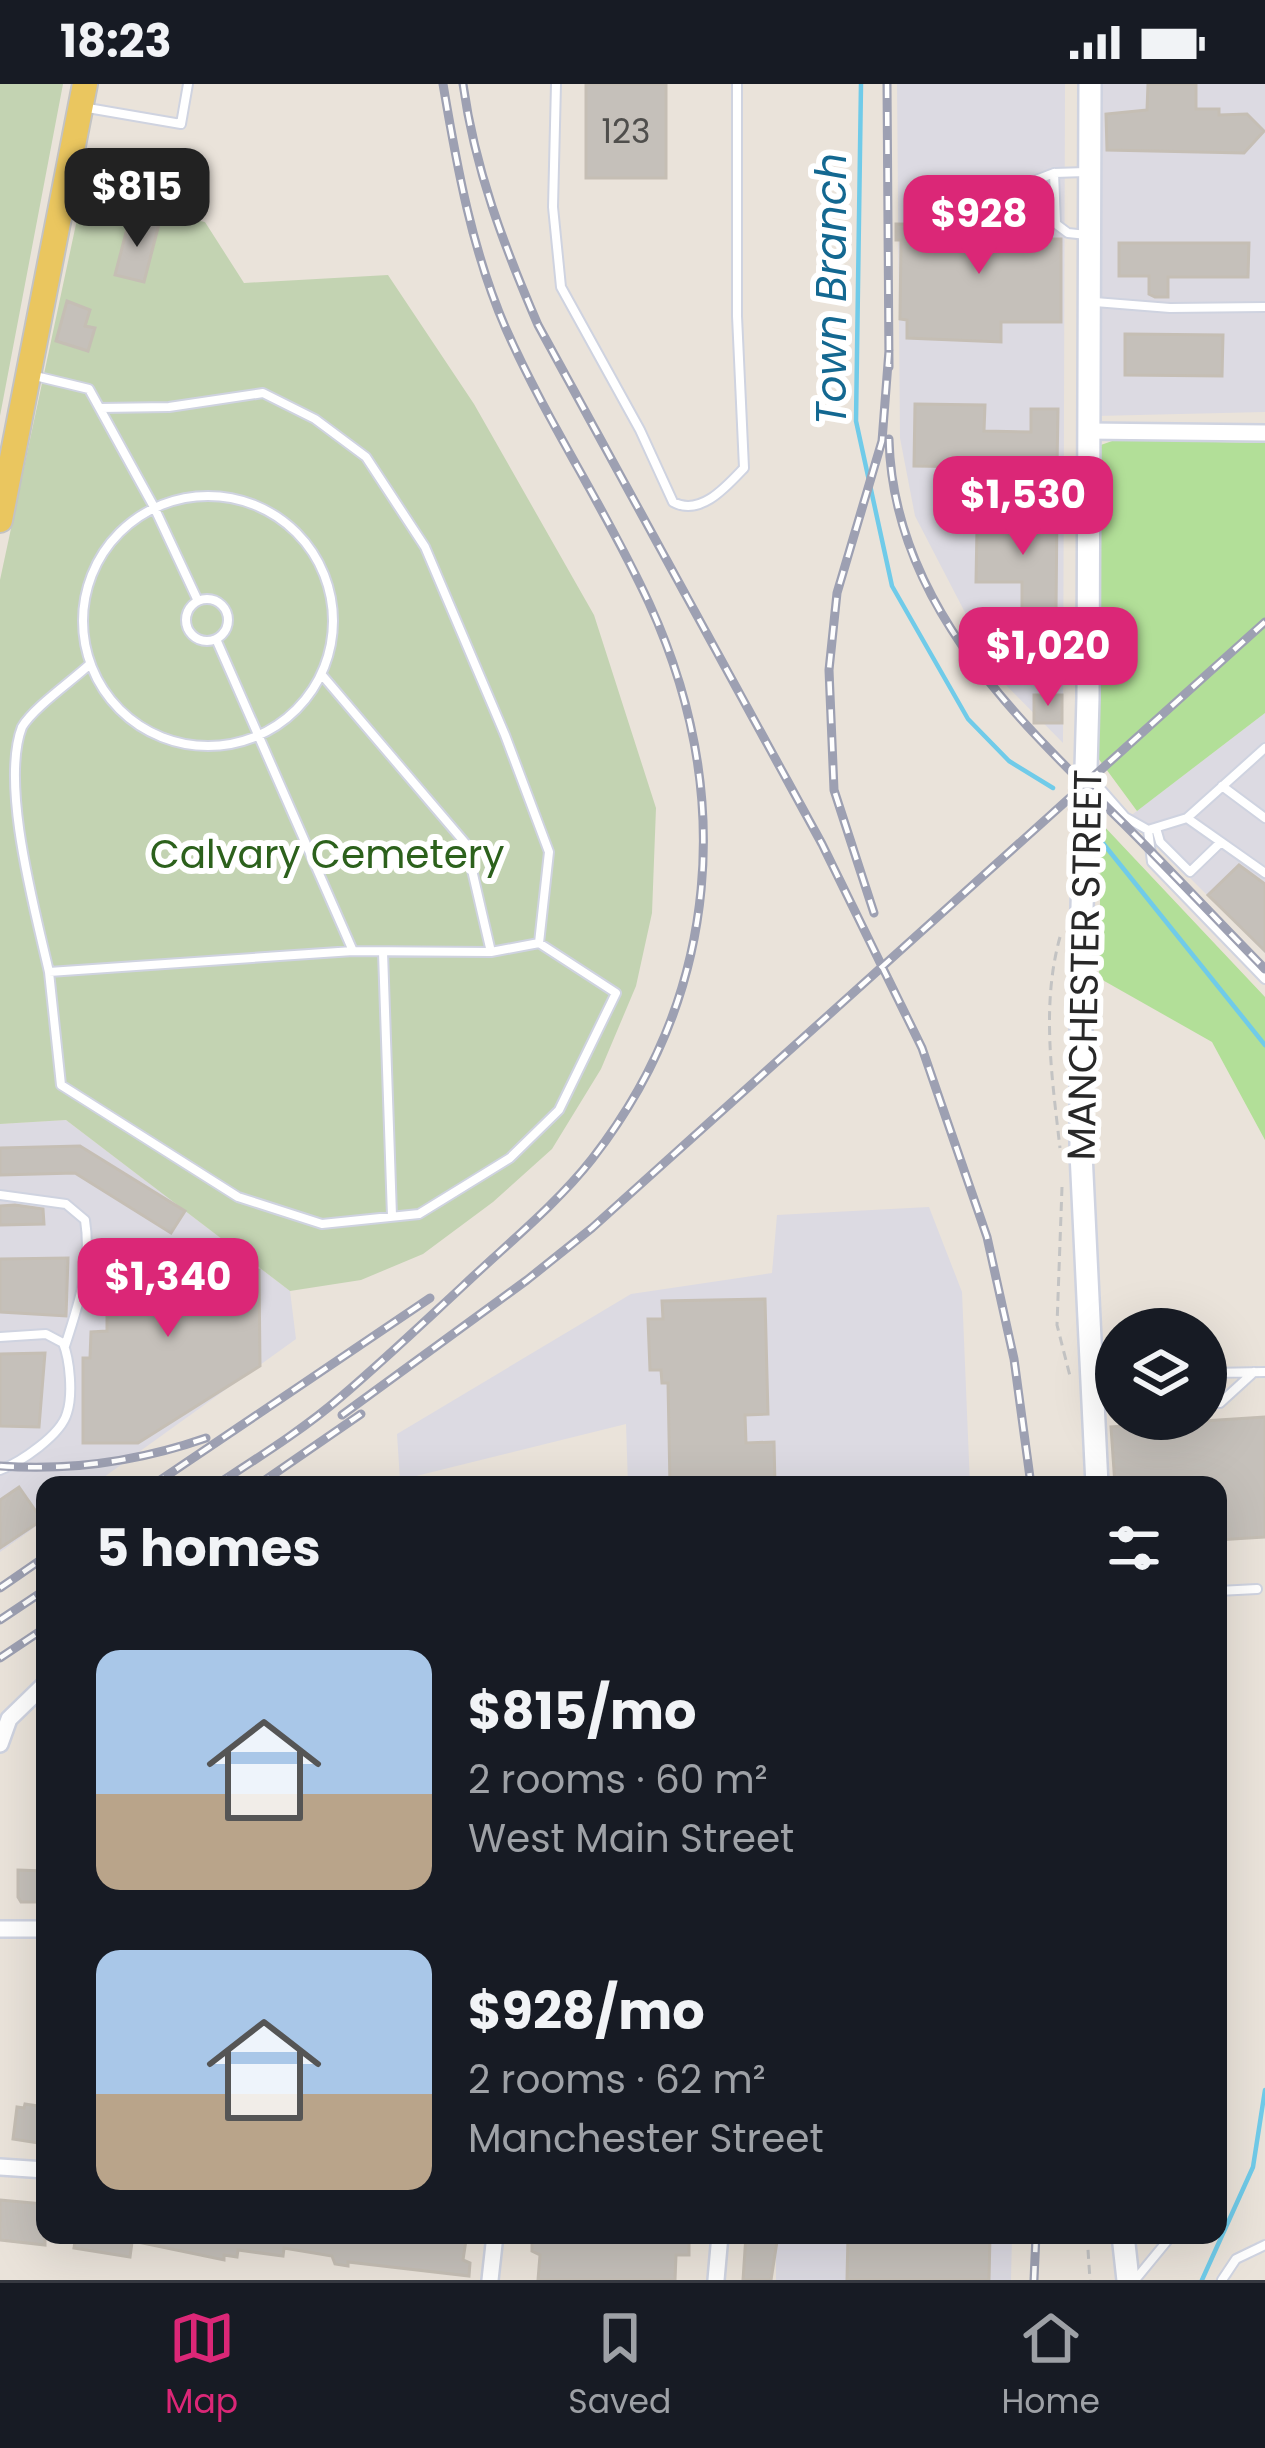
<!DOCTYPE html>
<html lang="en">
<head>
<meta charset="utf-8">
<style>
  :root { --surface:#171b24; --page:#242831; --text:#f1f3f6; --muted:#9ea1a6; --line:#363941; --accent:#db2777 }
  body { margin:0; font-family:Poppins,sans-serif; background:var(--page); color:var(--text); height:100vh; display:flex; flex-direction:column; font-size:45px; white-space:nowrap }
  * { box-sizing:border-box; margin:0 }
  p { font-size:39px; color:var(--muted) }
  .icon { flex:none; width:66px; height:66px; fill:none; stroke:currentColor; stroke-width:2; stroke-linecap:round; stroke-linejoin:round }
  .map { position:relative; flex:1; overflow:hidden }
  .panel { position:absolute; left:36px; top:1392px; width:1191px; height:768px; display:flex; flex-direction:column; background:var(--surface); border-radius:24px; box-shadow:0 12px 48px #0002 }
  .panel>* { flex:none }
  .fabs { position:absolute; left:1095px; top:1224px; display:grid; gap:24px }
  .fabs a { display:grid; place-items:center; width:132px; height:132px; border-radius:50%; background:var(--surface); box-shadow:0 12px 48px #0002; font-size:60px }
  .price { position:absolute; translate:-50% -102px; padding:0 27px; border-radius:24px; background:var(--accent); color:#fff; font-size:39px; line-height:78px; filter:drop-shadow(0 3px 6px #0008) }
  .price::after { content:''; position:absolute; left:50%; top:72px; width:36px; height:27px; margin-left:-18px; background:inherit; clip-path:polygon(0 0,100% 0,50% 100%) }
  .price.selected { background:#222; color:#fff }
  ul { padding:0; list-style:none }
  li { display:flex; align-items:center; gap:36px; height:300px; padding:0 60px }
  li span { display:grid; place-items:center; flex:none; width:336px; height:240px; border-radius:24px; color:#555 }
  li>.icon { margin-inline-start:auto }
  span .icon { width:144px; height:144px; fill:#fffc; stroke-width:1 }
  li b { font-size:51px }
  h2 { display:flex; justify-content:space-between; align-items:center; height:144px; padding:0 60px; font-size:51px }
  .status { display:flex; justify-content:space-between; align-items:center; height:84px; padding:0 60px; background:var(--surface); direction:ltr }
  .status svg { height:33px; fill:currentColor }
  .tabs { display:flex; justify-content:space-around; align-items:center; height:168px; border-top:3px solid var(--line); background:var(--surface); font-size:33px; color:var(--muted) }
  .tabs a { display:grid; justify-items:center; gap:6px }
  .tabs .selected { color:var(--accent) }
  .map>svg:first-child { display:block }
  .industrial { fill:#dcdae2 }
  .green { fill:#b2df98 }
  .cemetery { fill:#c3d3b2 }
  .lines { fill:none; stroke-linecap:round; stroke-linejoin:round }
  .stream { stroke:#70cbe9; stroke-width:4.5 }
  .building { fill:#c5c0ba; stroke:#c5beb4; stroke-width:3 }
  .lane-casing { stroke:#cfd3e0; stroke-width:12 }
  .street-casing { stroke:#cfd3e0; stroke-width:20 }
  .secondary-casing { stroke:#cfd3e0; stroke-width:26 }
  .primary-casing { stroke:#c3c3c3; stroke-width:28 }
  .path { stroke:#c3c3c3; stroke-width:3; stroke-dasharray:9 6; stroke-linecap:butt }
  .lane { stroke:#fff; stroke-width:8 }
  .street { stroke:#fff; stroke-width:15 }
  .secondary { stroke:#fff; stroke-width:21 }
  .primary { stroke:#eac65f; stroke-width:24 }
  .rail-casing { stroke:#9da0b2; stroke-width:9 }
  .rail { stroke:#fff; stroke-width:4.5; stroke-dasharray:14; stroke-linecap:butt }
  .labels { text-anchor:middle; stroke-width:12; stroke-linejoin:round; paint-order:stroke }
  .number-label { font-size:33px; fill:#4f4e4c }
  .park-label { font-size:39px; fill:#2c611c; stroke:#fff }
  .street-label { font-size:39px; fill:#282828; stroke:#fff }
  .water-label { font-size:42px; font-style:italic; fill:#136891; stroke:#fff }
</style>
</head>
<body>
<div class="status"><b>18:23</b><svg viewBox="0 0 49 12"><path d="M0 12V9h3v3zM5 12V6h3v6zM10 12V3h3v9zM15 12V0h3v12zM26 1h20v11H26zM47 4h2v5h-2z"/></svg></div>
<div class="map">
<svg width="1265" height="2196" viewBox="0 0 1265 2196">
  <rect width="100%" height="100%" fill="#eae3da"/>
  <path class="industrial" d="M 897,0 L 1065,0 L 1063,659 L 999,594 L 915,432 L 900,354 Z
    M 1102,0 L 1265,0 L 1265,328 L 1096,332 Z
    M 1265,629 L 1265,869 L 1129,733 Z
    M 66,1036 L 290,1207 L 296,1255 L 93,1401 L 45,1401 L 45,1436 L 0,1468 L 0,1040 Z
    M 929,1123 L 962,1208 L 970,1401 L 628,1401 L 626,1340 L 400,1396 L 397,1350 L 631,1210 L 772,1189 L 777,1131 Z
    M 776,2151 L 1012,2151 L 1011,2196 L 776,2196 Z"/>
  <path class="green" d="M 1115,356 L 1265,359 L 1265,629 L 1137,727 L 1098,674 L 1098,362 Z
    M 1101,739 L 1265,913 L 1265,1056 L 1212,958 L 1099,894 Z"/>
  <path class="cemetery" d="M 0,0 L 63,0 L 0,332 Z
    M 82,112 L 205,138 L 244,199 L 388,191 L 474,320 L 594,531 L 656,724 L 652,829 L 636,902 L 601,985 L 552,1065 L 493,1118 L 423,1170 L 361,1196 L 290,1207 L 66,1036 L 0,1040 L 0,496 Z"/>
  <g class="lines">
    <path class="stream" d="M 861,0 L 856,337 L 892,502 L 968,635 L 1009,677 L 1053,704
      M 1094,748 L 1265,961
      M 1202,2196 L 1253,2083 L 1265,2006"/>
  </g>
  <path class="building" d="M 586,0 L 666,0 L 666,94 L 586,94 Z
    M 1148,0 L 1196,0 L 1196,25 L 1219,25 L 1219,31 L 1247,30 L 1264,47 L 1244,69 L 1107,66 L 1106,30 L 1147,26 Z
    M 111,88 L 147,97 L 141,118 L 106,111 Z
    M 1039,115 L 1039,155 L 1061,155 L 1061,238 L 1001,238 L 1001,258 L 907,254 L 907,236 L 900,235 L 901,156 L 896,156 L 896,140 L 1010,141 L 1010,116 Z
    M 130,133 L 159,140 L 144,198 L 115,191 Z
    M 1119,159 L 1249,159 L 1248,193 L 1168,193 L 1168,213 L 1155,213 L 1149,210 L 1149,192 L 1119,192 Z
    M 67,217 L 90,226 L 85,242 L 95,244 L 88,267 L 56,257 Z
    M 1125,250 L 1223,251 L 1222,292 L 1125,291 Z
    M 915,320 L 985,321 L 984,347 L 1031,348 L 1031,325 L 1058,325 L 1057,384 L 914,382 Z
    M 1024,425 L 1057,425 L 1056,528 L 1022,528 L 1022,498 L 976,498 L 977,443 L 1024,443 Z
    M 1034,611 L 1062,611 L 1062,639 L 1034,639 Z
    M 1239,781 L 1265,800 L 1265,867 L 1208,811 Z
    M 80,1062 L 185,1127 L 171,1149 L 75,1089 L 0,1091 L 0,1064 Z
    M 15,1121 L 43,1125 L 44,1140 L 0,1141 L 0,1122 Z
    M 229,1162 L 230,1187 L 259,1186 L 260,1282 L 138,1359 L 83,1359 L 83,1274 L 90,1274 L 91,1248 L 107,1247 L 107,1233 L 117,1233 L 116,1192 L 104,1192 L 103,1166 Z
    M 68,1174 L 66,1232 L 0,1228 L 0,1175 Z
    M 765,1215 L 768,1330 L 745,1331 L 746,1359 L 774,1358 L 775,1401 L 670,1401 L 668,1299 L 662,1299 L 661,1286 L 650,1286 L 648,1235 L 663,1235 L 662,1217 Z
    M 45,1269 L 39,1343 L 0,1342 L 0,1270 Z
    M 1265,1333 L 1265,1453 L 1218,1456 L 1218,1401 L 1115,1401 L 1111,1343 Z
    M 19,1403 L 42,1436 L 0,1464 L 0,1416 Z
    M 18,1786 L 43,1787 L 40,1818 L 21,1818 L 18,1813 Z
    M 25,2020 L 45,2023 L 45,2060 L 13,2055 L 17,2023 L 24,2024 Z
    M 0,2116 L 45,2120 L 45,2161 L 0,2156 Z
    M 76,2151 L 133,2151 L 130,2173 L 74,2164 Z
    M 139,2151 L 458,2151 L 457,2155 L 466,2156 L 463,2176 L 470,2179 L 469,2192 L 348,2178 L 348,2182 L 335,2180 L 332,2172 L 284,2164 L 283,2172 L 238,2166 L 237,2173 L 224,2171 L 224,2176 L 138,2158 Z
    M 532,2151 L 681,2151 L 680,2157 L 689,2156 L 689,2171 L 676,2171 L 675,2196 L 538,2196 L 540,2171 L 532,2167 Z
    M 746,2151 L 778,2151 L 771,2196 L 743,2196 Z
    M 848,2151 L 990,2151 L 989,2196 L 847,2196 Z"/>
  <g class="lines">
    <defs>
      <path id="lane" d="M 556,0 L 553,123 L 561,203 L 640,346 L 673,418 C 700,433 726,403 744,384 L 737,232 L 737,0
        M 82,23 L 181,40 L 188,0
        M 1086,88 L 1054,89 L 1056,140 L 1068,149 L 1087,151
        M 938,99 L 1015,104 L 1054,89
        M 1095,218 L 1170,224 L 1265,223
        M 31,291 L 89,305 L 154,423 L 198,517
        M 100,324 L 169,323 L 263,309 L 315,335 L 366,373 L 425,463 L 505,651 L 549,768 L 539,859 L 491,868 L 353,867 L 49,888 L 61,1001 L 238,1113 L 322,1140 L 419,1130 L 510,1074 L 559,1026 L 616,909 L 539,859
        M83 537a125 125 0 1 1 250 0a125 125 0 1 1-250 0Z
        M186 536a21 21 0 1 1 42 0a21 21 0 1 1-42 0Z
        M 216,555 L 353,867
        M 322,591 L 466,760 L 491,868
        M 1090,693 L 1125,733 L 1148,746 L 1187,734 L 1265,664
        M 1222,702 L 1265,734
        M 1187,734 L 1265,789
        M 1156,744 L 1160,758 L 1190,788 L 1220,759
        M 1148,746 L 1152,778 L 1265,895
        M 383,868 L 392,1132
        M 49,888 C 35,826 0,700 22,643 C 34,623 72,597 90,580
        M 0,1111 L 66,1120 L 85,1136 C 92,1181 79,1219 65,1262
        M 0,1253 L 46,1250 L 63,1259 C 70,1276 73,1311 67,1329 C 61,1351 21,1378 0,1386
        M 1206,1289 L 1265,1288
        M 1093,1292 L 1116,1291
        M 1206,1319 L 1220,1319 L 1254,1288
        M 1218,1507 L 1257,1505
        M 1135,2196 L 1172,2151
        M 1222,2196 L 1236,2175 L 1265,2161"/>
      <path id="street" d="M 1087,347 L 1265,349
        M 0,1660 L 9,1635 L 45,1600
        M 0,1845 L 45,1845
        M 0,2083 L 45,2086
        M 490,2196 L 495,2151
        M 716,2196 L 720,2151"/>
      <path id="secondary" d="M 1090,0 L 1088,614 L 1081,859 L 1081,1069 L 1097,1401
        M 1123,2151 L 1128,2196"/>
      <path id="primary" d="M 0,436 L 85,0"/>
    </defs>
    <use href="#lane" class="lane-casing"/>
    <use href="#street" class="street-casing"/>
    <use href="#secondary" class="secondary-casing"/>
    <use href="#primary" class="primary-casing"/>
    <path class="path" d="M 1060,853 C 1041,921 1052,994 1060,1064
      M 1062,1103 L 1057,1241 L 1071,1296
      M 1087,2151 L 1090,2196"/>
    <use href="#lane" class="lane"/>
    <use href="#street" class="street"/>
    <use href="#secondary" class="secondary"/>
    <use href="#primary" class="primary"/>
    <defs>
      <path id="rail" d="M 463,0 C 475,86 504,162 538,241 L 822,760 L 922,964 L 987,1153 L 1014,1275 L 1031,1401
        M 887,0 L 889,283
        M 889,355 C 893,519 1016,634 1125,741 C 1172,788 1218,837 1265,885
        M 874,829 L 834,706 L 829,586 L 837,509 L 882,357 L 889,266
        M 342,1331 L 527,1196 L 592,1144 L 1265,538
        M 0,1382 C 69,1387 140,1377 206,1354
        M 153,1401 L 430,1214
        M 216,1401 C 259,1373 304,1345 342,1312 C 383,1277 423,1239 463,1202 C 506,1161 555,1122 592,1075 C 721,909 735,707 649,519 C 606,425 548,340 506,245 C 472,167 457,83 443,0
        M 258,1401 L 361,1330
        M 0,1504 L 45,1473
        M 0,1536 L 45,1506
        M 0,1574 L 45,1544
        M 1034,2196 L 1036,2151"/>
    </defs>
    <use href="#rail" class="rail-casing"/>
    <use href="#rail" class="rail"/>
  </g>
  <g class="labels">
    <g class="number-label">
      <text x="626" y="59">123</text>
    </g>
    <g class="park-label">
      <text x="327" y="784">Calvary Cemetery</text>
    </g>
    <g class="street-label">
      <text transform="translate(1084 881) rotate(-89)" y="14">MANCHESTER STREET</text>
    </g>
    <g class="water-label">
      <text transform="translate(831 205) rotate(-90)" y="15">Town Branch</text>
    </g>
  </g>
</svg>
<div class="fabs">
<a><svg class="icon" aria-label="layers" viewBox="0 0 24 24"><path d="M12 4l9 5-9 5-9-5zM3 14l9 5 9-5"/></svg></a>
</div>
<b class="price selected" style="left:137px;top:166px">$815</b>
<b class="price" style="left:979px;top:193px">$928</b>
<b class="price" style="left:1023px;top:474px">$1,530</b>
<b class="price" style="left:1048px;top:625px">$1,020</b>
<b class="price" style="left:168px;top:1256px">$1,340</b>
<section class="panel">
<h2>5 homes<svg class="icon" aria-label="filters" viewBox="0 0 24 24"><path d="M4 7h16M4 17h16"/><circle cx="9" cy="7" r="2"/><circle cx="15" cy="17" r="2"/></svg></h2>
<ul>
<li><span style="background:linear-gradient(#a9c7e8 60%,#b9a48a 0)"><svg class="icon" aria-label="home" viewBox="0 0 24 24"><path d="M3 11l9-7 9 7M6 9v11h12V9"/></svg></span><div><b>$815/mo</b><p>2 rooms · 60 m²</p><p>West Main Street</p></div></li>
<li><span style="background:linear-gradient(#a9c7e8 60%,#b9a48a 0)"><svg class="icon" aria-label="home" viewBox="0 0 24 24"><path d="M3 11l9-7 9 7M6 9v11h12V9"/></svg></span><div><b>$928/mo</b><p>2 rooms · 62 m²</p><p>Manchester Street</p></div></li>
</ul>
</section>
</div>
<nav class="tabs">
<a class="selected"><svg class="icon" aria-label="map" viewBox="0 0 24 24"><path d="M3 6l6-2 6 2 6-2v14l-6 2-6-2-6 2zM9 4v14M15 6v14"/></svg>Map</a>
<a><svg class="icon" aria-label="saved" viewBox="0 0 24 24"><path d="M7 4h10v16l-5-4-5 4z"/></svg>Saved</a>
<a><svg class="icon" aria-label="home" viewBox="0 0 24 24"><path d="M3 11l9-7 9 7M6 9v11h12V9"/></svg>Home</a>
</nav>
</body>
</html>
